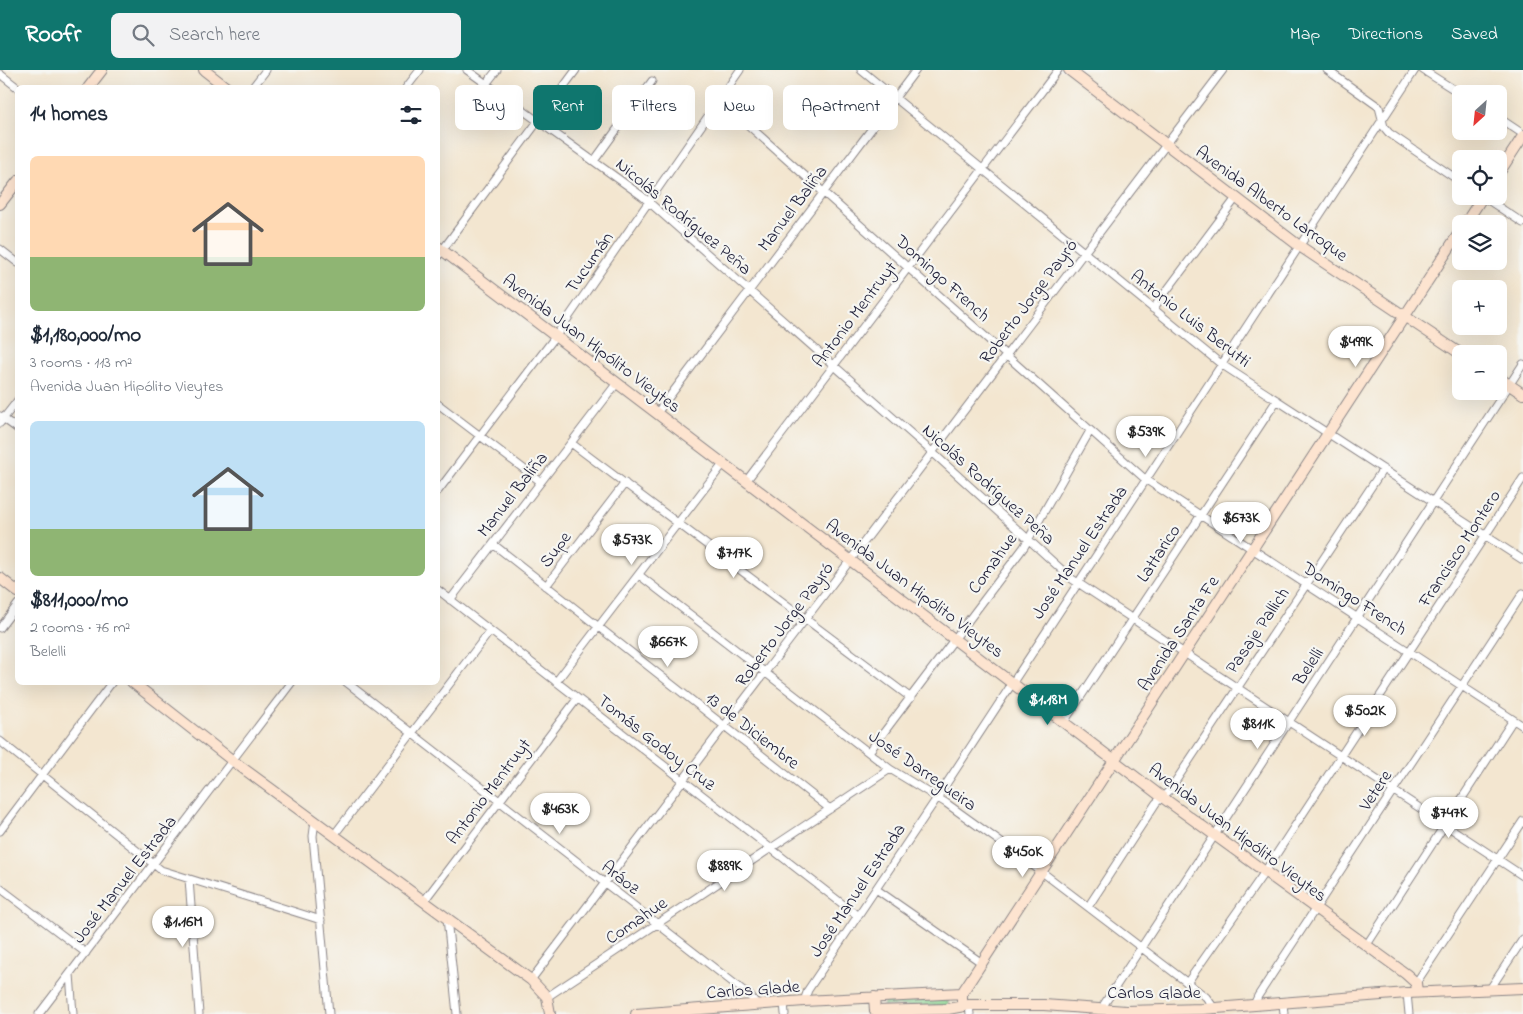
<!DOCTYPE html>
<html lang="en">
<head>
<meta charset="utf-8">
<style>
  :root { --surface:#fff; --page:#f2f2f3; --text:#1f2937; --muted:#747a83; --accent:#0f766e }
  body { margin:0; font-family:"Indie Flower",sans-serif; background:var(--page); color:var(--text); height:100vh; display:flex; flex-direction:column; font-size:19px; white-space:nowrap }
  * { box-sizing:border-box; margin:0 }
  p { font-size:16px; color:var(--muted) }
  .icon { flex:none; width:28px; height:28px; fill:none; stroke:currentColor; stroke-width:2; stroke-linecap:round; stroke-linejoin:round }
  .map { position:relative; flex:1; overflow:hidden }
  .side { position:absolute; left:15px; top:15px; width:425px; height:600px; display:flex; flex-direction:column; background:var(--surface); border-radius:8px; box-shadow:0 5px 20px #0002 }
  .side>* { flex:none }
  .hud { position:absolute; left:455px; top:15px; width:475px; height:45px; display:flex; gap:10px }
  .needle { width:32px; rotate:207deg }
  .fabs { position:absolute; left:1452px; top:15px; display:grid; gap:10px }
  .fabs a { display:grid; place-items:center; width:55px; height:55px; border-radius:8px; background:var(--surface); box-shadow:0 5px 20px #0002; font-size:25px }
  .price { position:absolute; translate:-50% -42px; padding:0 11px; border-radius:18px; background:#fff; color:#222; font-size:16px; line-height:32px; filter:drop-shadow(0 1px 2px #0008) }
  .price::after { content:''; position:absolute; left:50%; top:30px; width:15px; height:11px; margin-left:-8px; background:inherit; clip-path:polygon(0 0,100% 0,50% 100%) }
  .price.on { background:var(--accent); color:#fff }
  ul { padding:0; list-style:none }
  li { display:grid; align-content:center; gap:10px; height:265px; padding:0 15px }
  li span { display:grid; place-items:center; height:155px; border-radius:8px; color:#555 }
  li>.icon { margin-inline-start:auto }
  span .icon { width:90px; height:90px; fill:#fffc; stroke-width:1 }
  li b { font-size:21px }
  h2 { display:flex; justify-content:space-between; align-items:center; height:60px; padding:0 15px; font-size:21px }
  .chip { padding:0 18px; border-radius:8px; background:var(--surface); box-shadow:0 5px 20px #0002; font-size:18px; line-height:45px }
  .chip.on { background:var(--accent); color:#fff }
  header { display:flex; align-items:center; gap:30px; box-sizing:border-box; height:70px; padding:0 25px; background:var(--accent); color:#fff }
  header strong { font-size:24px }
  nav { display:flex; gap:28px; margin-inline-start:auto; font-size:18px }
  .search { width:350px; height:45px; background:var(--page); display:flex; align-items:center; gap:12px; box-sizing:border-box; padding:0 18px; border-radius:8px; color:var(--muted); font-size:19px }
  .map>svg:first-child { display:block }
  .green { fill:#87d18d; stroke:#547a64 }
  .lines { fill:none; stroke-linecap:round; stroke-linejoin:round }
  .street-casing { stroke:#8a8486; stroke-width:9 }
  .secondary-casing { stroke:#8a8486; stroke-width:12 }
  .street { stroke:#fff; stroke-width:7 }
  .secondary { stroke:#fde4d0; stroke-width:10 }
  .labels { text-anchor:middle; stroke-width:4.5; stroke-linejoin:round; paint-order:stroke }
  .street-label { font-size:18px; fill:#22223b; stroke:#f6f6f2 }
</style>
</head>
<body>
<header>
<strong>Roofr</strong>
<div class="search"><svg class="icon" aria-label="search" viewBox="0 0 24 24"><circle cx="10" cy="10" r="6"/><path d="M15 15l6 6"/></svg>Search here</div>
<nav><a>Map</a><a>Directions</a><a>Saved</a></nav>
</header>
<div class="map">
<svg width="1523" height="944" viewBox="0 0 1523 944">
  <rect width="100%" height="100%" fill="#f6f6f2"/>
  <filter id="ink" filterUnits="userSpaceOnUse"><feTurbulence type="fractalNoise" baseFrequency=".02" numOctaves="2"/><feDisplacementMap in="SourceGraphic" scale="10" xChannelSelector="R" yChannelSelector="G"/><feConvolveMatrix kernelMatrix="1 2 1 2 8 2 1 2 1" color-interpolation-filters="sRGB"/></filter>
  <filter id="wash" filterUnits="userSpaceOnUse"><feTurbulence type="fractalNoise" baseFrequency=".0096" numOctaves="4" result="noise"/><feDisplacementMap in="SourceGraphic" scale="20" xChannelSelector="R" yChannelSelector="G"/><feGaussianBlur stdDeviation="1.12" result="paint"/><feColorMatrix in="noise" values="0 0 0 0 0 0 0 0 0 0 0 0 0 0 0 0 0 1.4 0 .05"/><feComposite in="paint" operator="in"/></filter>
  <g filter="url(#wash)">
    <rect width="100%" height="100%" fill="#f3e6d0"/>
    <path class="green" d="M 948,929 L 948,936 L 883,936 L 884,932 Z"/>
  </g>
  <g filter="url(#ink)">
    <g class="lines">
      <defs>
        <path id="street" d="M 467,0 L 642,126 L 932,382 L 1072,509 L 1523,806
          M 861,0 L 1221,294 L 1523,490
          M 1327,0 L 1379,37 L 1384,57 L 1389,63 L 1461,112
          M 1423,0 L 1461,24
          M 0,4 L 18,18
          M 486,14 L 497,0
          M 252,18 L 266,0
          M 406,18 L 420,0
          M 720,30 L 1145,409 L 1523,656
          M 1499,48 L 1523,64
          M 594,91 L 652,11
          M 1482,126 L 1523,153
          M 0,179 L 18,193
          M 438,186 L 576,0
          M 1153,239 L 1236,128
          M 438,334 L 541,412
          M 657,343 L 916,0
          M 0,346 L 18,359
          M 0,353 L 18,330
          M 571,373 L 911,628
          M 747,410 L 1058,0
          M 438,421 L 555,267 L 740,0
          M 493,474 L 830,739
          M 639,505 L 890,699 L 946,733 L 1042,802 L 1206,927 L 1214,938
          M 546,516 L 625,413
          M 438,520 L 858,846
          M 450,530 L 617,313
          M 0,558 L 18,534
          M 346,612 L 749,925 L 757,934
          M 556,612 L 724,393
          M 1064,652 L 1277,330
          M 0,671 L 161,800 L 321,850
          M 869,682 L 1024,477 L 1090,361
          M 315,751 L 313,766 L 329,944
          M 0,761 L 112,612
          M 334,765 L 490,561
          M 189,809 L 199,944
          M 0,818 L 86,883
          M 876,819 L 982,893
          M 424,831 L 577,629
          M 1088,837 L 1156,733 L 1169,721 L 1383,399
          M 447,848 L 457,944
          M 1366,876 L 1513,650
          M 70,904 L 73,944
          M 531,910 L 1223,0
          M 1187,913 L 1264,803 L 1523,408
          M 1416,913 L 1523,751
          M 1490,919 L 1523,869
          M 1407,923 L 1409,944
          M 547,927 L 890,699
          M 804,931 L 808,920 L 937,728 L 1415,0
          M 784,932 L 785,944
          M 1283,933 L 1284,944
          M 969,935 L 970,944
          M 1254,935 L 1258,926 L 1523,523
          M 1101,939 L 1523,294
          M 39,944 L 292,612"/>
        <path id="secondary" d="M 204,0 L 227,18
          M 1069,0 L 1298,175 L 1461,284
          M 88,18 L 102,0
          M 1499,103 L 1523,66
          M 0,134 L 18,111
          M 1465,154 L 1483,126
          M 438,177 L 1162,727 L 1406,904 L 1416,913 L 1417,922
          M 1499,308 L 1523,324
          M 0,508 L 18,522
          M 132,612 L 233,691 L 531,910 L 547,927 L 550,944
          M 874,927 L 875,941 L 948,939 L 969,935 L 1044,935 L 1126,941 L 1203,939 L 1407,923 L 1523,918
          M 962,935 L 962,923 L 1461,160
          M 636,944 L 804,931 L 962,923"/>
      </defs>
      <use href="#street" class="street-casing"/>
      <use href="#secondary" class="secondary-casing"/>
      <use href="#street" class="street"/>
      <use href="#secondary" class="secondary"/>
    </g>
  </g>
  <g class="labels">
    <g class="street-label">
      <text transform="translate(1272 133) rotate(36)" y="6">Avenida Alberto Larroque</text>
      <text transform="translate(792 138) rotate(-53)" y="6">Manuel Baliña</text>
      <text transform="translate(684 146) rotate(40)" y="6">Nicolás Rodríguez Peña</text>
      <text transform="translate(589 192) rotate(-55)" y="6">Tucumán</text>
      <text transform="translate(943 208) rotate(42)" y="6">Domingo French</text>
      <text transform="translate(1028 231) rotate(-53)" y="6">Roberto Jorge Payró</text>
      <text transform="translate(854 244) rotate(-53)" y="6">Antonio Mentruyt</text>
      <text transform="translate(1191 248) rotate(38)" y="6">Antonio Luis Berutti</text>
      <text transform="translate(592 273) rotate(37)" y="6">Avenida Juan Hipólito Vieytes</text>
      <text transform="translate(989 414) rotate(42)" y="6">Nicolás Rodríguez Peña</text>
      <text transform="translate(512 424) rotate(-52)" y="6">Manuel Baliña</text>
      <text transform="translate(1459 478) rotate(-57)" y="6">Francisco Montero</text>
      <text transform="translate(555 479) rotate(-53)" y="6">Supe</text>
      <text transform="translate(1079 482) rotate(-56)" y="6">José Manuel Estrada</text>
      <text transform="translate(1158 483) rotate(-57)" y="6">Lattarico</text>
      <text transform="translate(992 493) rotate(-54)" y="6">Comahue</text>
      <text transform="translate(915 518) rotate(37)" y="6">Avenida Juan Hipólito Vieytes</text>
      <text transform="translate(1355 528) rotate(33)" y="6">Domingo French</text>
      <text transform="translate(784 554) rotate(-53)" y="6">Roberto Jorge Payró</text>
      <text transform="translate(1257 560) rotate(-56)" y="6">Pasaje Pallich</text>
      <text transform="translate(1178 563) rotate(-57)" y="6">Avenida Santa Fe</text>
      <text transform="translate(1308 596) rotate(-57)" y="6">Belelli</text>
      <text transform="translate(753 660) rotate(38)" y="6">13 de Diciembre</text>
      <text transform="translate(657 672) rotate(38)" y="6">Tomás Godoy Cruz</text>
      <text transform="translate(923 700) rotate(35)" y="6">José Darregueira</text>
      <text transform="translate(1375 720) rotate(-57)" y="6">Vetere</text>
      <text transform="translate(488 721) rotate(-53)" y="6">Antonio Mentruyt</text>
      <text transform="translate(1238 762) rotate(37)" y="6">Avenida Juan Hipólito Vieytes</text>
      <text transform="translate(621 807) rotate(38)" y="6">Aráoz</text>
      <text transform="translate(124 809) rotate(-52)" y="6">José Manuel Estrada</text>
      <text transform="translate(857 820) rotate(-56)" y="6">José Manuel Estrada</text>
      <text transform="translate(636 850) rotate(-34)" y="6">Comahue</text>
      <text transform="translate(753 919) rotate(-4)" y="6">Carlos Glade</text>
      <text x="1154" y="928">Carlos Glade</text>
    </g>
  </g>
</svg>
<div class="fabs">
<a><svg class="needle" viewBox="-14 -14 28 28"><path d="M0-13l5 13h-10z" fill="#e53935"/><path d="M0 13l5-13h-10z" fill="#747a83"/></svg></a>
<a><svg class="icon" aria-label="locate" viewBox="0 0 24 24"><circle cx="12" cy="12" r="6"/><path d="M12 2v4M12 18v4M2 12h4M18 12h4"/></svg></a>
<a><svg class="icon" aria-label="layers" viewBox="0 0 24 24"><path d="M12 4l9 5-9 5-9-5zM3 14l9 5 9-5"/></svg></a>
<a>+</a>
<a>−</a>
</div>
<b class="price" style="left:1356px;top:298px">$499K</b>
<b class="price" style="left:1146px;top:388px">$539K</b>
<b class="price" style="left:1241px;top:474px">$673K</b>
<b class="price" style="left:632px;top:496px">$573K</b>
<b class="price" style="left:734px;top:509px">$717K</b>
<b class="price" style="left:668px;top:598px">$667K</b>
<b class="price on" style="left:1048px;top:656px">$1.18M</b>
<b class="price" style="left:1365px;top:667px">$502K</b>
<b class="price" style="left:1258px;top:680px">$811K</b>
<b class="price" style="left:560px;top:765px">$463K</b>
<b class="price" style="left:1449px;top:769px">$747K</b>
<b class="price" style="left:1023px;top:808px">$450K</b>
<b class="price" style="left:725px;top:822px">$889K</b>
<b class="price" style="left:183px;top:878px">$1.16M</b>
<div class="hud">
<a class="chip">Buy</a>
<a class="chip on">Rent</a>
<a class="chip">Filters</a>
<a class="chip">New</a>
<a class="chip">Apartment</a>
</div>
<section class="side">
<h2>14 homes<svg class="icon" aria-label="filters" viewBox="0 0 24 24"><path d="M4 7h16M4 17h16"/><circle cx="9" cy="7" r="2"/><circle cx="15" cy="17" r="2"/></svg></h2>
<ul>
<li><span style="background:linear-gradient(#ffd9b3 65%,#8fb573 0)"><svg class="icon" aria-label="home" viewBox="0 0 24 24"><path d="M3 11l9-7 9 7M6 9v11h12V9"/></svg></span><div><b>$1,180,000/mo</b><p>3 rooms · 113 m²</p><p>Avenida Juan Hipólito Vieytes</p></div></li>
<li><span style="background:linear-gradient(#bfe0f5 70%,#8fb573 0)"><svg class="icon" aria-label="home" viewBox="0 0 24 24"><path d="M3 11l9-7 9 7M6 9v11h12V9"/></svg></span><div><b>$811,000/mo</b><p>2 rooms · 76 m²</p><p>Belelli</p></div></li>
</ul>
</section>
</div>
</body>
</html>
